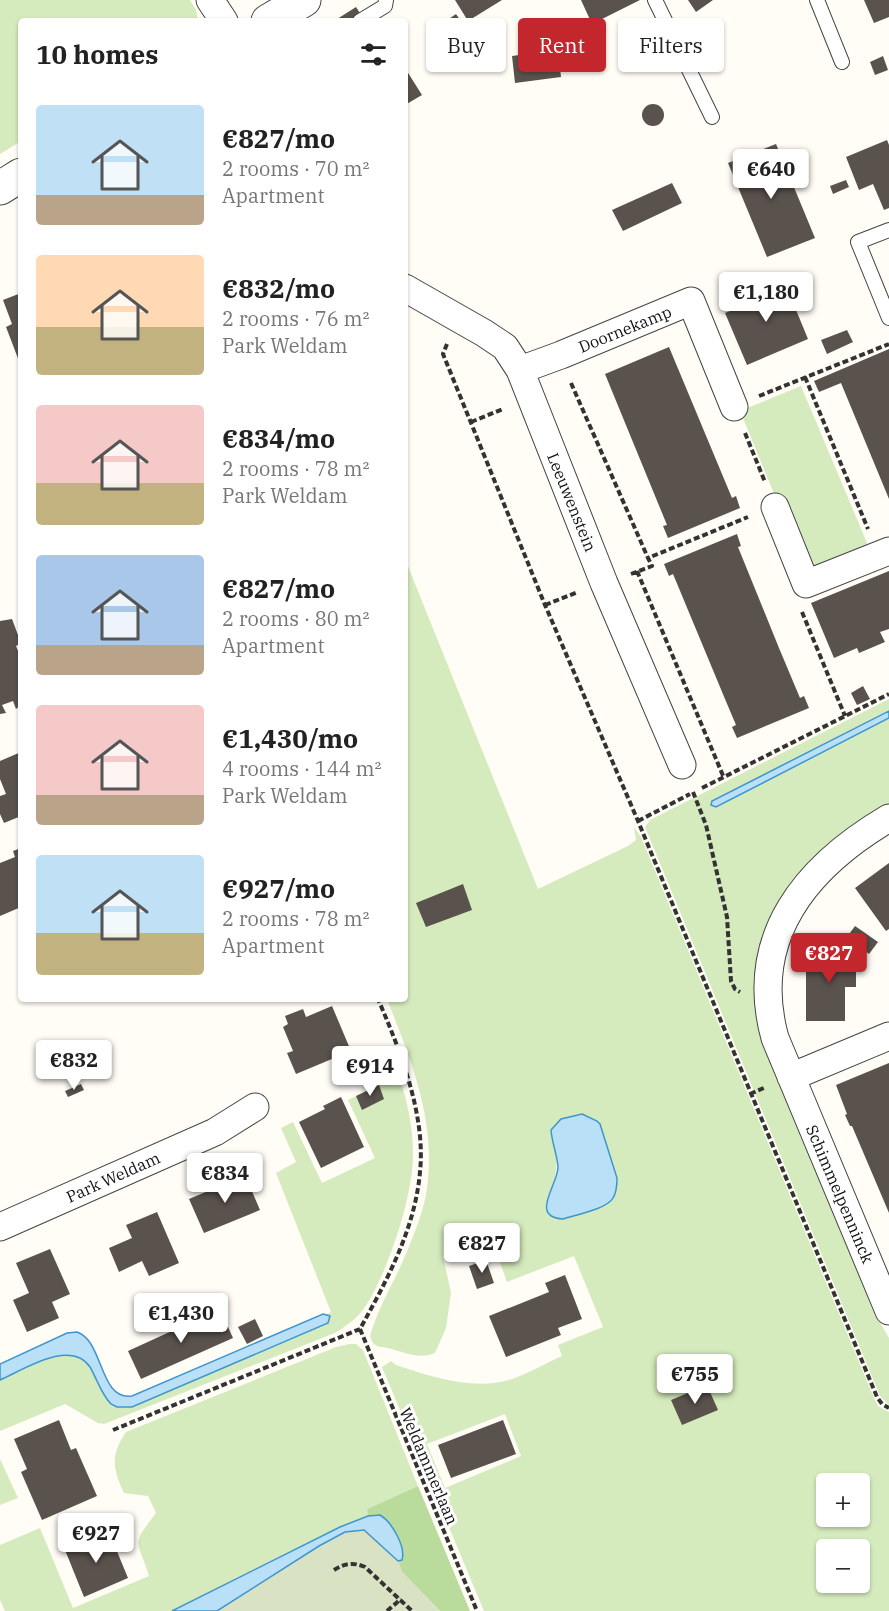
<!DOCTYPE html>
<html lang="en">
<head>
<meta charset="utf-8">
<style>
  :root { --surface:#fff; --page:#f6f6f6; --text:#222; --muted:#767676; --accent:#c4262e }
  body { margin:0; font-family:"IBM Plex Serif",serif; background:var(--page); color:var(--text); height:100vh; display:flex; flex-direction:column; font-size:22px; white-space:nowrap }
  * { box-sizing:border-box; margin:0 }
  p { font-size:20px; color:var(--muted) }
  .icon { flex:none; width:33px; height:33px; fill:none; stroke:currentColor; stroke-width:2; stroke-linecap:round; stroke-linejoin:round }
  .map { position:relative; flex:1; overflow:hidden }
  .drawer { position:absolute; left:18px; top:18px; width:390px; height:984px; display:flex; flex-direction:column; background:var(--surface); border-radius:6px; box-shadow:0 2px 4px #0004 }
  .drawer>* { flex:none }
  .top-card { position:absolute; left:426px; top:18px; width:372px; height:54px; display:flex; gap:12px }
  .tools { position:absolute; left:816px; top:1473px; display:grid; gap:12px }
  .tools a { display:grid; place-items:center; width:54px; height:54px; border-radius:6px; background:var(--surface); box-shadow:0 2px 4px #0004; font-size:30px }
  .price { position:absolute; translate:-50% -51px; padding:0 14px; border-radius:6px; background:#fff; color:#222; font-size:20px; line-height:39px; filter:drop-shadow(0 2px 3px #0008) }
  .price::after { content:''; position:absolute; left:50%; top:36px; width:18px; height:14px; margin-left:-9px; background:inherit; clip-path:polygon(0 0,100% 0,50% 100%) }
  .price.active { background:var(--accent); color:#fff }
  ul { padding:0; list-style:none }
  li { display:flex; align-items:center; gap:18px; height:150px; padding:0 18px }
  li span { display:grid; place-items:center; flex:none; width:168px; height:120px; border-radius:6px; color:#555 }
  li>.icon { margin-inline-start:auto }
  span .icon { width:72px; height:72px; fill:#fffc; stroke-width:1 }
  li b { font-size:26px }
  h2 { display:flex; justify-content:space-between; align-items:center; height:72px; padding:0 18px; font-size:26px }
  .tag { padding:0 21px; border-radius:6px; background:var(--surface); box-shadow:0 2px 4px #0004; font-size:21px; line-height:54px }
  .tag.active { background:var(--accent); color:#fff }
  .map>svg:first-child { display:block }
  .green { fill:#d5ebbd; fill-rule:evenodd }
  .forest { fill:#b9dc9c }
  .cemetery { fill:#d9e3c4 }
  .water { fill:#b9e0f7; stroke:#3f96cf; stroke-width:1.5 }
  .building { fill:#5a524d }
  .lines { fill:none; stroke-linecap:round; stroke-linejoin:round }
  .service-casing { stroke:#444; stroke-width:16 }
  .minor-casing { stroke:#444; stroke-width:29 }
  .tertiary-casing { stroke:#444; stroke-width:35 }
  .path { stroke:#333; stroke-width:4; stroke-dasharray:6 3; stroke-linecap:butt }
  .service { stroke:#fff; stroke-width:14 }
  .minor { stroke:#fff; stroke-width:27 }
  .tertiary { stroke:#fff; stroke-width:33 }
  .labels { text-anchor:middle; stroke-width:6; stroke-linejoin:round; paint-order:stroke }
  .street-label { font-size:16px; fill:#111; stroke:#fff }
</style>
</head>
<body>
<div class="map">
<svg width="889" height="1611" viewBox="0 0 889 1611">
  <rect width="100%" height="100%" fill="#fffdf5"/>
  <path class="green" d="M 0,0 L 190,0 L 196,10 L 198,21 L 21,21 L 21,141 L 0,154 Z
    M 801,386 L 870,550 L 808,576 L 740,411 Z
    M 405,559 L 538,889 L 628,846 L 636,840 L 634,827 L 641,837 L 874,1398 L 878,1406 L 889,1412 L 889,1611 L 484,1611 L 382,1367 L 391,1361 L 396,1365 C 432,1377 477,1392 515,1378 C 531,1372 546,1363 562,1356 L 558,1345 L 603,1327 L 574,1256 L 507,1282 L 493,1242 L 443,1256 L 451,1293 L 446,1328 L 435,1353 C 417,1360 405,1352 388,1348 C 383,1347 379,1348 374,1344 C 372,1342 371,1339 370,1336 C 378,1307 394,1283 405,1256 C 413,1237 422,1215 426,1195 C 438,1124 412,1063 387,999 L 405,999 ZM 556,1156 L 608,1203 L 563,1219 L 547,1213 C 548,1192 559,1177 556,1156 ZM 505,1414 L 521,1456 L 445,1488 L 427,1444 ZM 826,1484 L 860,1484 L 860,1516 L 826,1516 ZM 826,1550 L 860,1550 L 860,1582 L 826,1582 Z
    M 889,699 L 889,711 L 712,801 L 712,805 L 716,806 L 889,718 L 889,804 L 872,814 L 763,938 L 755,977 L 755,998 L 764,1041 L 882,1326 L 889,1338 L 889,1405 L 880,1396 L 645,827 L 650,820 Z
    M 399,1076 C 407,1100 413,1127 413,1153 C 414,1194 387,1276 363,1310 C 355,1320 346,1326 335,1333 L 104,1424 L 98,1423 L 65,1404 L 0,1431 L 0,1380 C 18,1372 53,1350 72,1355 C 77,1356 81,1359 85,1361 L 117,1407 L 132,1407 L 331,1312 L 276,1173 L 296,1162 L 281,1128 L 293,1122 L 322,1183 L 375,1158 L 348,1100 Z
    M 349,1344 L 356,1344 L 363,1350 L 418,1486 L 367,1509 L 368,1516 L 340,1527 L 172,1611 L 5,1611 L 0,1600 L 0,1545 L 40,1528 L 73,1608 L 149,1576 C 138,1538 129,1548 156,1513 L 148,1496 L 124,1493 C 113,1470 110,1455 126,1432 L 336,1347 Z
    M 0,1459 L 18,1498 L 0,1505 Z"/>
  <path class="forest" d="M 418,1486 L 470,1611 L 440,1611 L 402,1572 L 398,1561 L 402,1560 L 380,1515 L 368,1516 L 367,1509 Z"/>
  <path class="cemetery" d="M 364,1530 L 398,1561 L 402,1572 L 440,1611 L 217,1611 L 319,1546 L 345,1532 Z"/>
  <path class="water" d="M 889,711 L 889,718 L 716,807 L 711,805 L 712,801 Z
    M 582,1114 L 597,1121 L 600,1124 L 617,1178 C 617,1184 617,1192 613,1198 C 607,1209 575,1215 563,1219 C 529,1217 558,1185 558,1167 C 557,1154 552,1143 551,1130 L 561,1119 Z
    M 323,1314 L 330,1316 L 328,1323 L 132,1407 L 117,1407 L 111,1404 C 101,1394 97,1379 90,1367 C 71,1338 23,1370 0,1380 L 0,1364 L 67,1333 L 77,1332 C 104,1341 99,1401 132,1396 Z
    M 380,1515 C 392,1522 406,1547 402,1560 L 398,1561 L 364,1530 L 345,1532 L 319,1546 L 217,1611 L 172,1611 L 340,1527 L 368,1516 Z"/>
  <path class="building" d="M 455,0 L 502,0 L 468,21 Z
    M 581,0 L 640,0 L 592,24 Z
    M 688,0 L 713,0 L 696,12 Z
    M 864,0 L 889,0 L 889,17 L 874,23 Z
    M 356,7 L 365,21 L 334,21 Z
    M 456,14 L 472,37 L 455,48 L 440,25 Z
    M 648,19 L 661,45 L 646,53 L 633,26 Z
    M 558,50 L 561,77 L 515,83 L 512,56 Z
    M 883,56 L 888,70 L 875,75 L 870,62 Z
    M 405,68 L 422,95 L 405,105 Z
    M642 115a11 11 0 1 1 22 0a11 11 0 1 1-22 0Z
    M 887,140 L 889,145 L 889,208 L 884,210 L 873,184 L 859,190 L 846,157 Z
    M 776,144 L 815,238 L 767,257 L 728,163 Z
    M 846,180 L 849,187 L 833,194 L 830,186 Z
    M 672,183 L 682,203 L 623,231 L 612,210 Z
    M 771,278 L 777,292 L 787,288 L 808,339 L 747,365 L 725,313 L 750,303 L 744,290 Z
    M 21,293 L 21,361 L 19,361 L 6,327 L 12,324 L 3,300 Z
    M 847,330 L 853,342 L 827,354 L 821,340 Z
    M 669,347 L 732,498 L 736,496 L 740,508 L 668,538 L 663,526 L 667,525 L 605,374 Z
    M 889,349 L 889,499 L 841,383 L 819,392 L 814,381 Z
    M 737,534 L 741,546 L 738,547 L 779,648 L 800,698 L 804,696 L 809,708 L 737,738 L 732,727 L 736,725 L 725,699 L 673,574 L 669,576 L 664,564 Z
    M 889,571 L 889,629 L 880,632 L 885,642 L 859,653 L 857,648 L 834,658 L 811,603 Z
    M 12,619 L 21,643 L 16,646 L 21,658 L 21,705 L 16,709 L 13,701 L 2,705 L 6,713 L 0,714 L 0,621 Z
    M 863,686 L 870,699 L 857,705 L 851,693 Z
    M 21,752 L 21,816 L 4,823 L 0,814 L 0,796 L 6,794 L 0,779 L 0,761 Z
    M 21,848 L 21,907 L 0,916 L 0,863 L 15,857 L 13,851 Z
    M 889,863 L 889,929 L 886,931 L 855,888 Z
    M 463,884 L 472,910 L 426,927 L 416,903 Z
    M 855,926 L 878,942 L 869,954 L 847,937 Z
    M 806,952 L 856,952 L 856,987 L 845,987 L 845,1021 L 806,1021 Z
    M 332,1006 L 351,1051 L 296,1074 L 287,1053 L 293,1051 L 283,1027 L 288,1024 L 285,1016 L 303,1009 L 306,1017 Z
    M 889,1063 L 889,1213 L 852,1126 L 850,1126 L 845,1115 L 847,1114 L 836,1085 Z
    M 81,1084 L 84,1090 L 68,1097 L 65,1091 Z
    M 379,1085 L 384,1099 L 362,1110 L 356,1096 Z
    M 341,1097 L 364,1147 L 321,1168 L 299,1122 L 325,1109 L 323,1106 Z
    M 245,1175 L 260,1210 L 204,1233 L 189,1199 L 220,1186 L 217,1179 L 224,1176 L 227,1183 Z
    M 157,1212 L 179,1263 L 149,1276 L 142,1261 L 119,1272 L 109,1248 L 132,1238 L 126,1225 Z
    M 50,1249 L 70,1294 L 52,1302 L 59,1318 L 27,1332 L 13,1300 L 29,1293 L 16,1263 Z
    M 486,1260 L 494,1283 L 477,1289 L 469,1266 Z
    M 565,1275 L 582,1319 L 558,1328 L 561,1335 L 506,1357 L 489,1316 L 549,1292 L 545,1283 Z
    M 220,1309 L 233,1338 L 141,1379 L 128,1351 Z
    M 255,1319 L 263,1336 L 247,1344 L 238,1327 Z
    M 707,1385 L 718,1410 L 682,1425 L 671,1400 Z
    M 59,1420 L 71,1450 L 76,1448 L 97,1496 L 42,1520 L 21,1472 L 27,1469 L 14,1439 Z
    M 503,1420 L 516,1454 L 451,1478 L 438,1445 Z
    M 109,1532 L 128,1578 L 84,1597 L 65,1550 Z"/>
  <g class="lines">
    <defs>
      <path id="service" d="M 655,0 L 712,117
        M 817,0 L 842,62
        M 360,21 L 385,6 L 386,0
        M 889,230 L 858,242 L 889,318"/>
      <path id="minor" d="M 210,0 L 224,21
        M 405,288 L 484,333 L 505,347 L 520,370 L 604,583 L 682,765
        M 520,370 L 561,355 L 691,301 L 734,407
        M 775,507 L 806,584 L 889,551
        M 889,818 C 806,867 747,937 775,1038 L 889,1311
        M 791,1077 L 889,1036
        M 0,1227 L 215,1132 L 255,1107"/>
      <path id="tertiary" d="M 268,21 L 304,0
        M 0,188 L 21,175"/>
    </defs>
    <use href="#service" class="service-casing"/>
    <use href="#minor" class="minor-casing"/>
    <use href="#tertiary" class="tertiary-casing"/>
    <path class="path" d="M 447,344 L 443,354 L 545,605 L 638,821 L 877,1397 L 882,1404 L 889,1408
      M 805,377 L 868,529
      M 571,383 L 648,558
      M 759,396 L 889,344
      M 471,422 L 503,409
      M 745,433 L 765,482
      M 637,571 L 724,778
      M 631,574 L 652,566 L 648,558 L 748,517
      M 545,605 L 578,592
      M 802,612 L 845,716
      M 702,788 L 889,694
      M 693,792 L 706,825 L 727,917 L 731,981 L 735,989 L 740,992
      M 638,821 L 690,794
      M 750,1094 L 766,1087
      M 360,1329 L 477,1611
      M 113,1430 L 360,1329 C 387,1280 415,1229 420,1172 C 426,1115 400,1050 378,999
      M 334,1570 C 345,1563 353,1562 365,1567 L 412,1611
      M 387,1611 L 401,1599"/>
    <use href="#service" class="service"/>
    <use href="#minor" class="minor"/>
    <use href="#tertiary" class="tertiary"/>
  </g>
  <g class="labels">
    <g class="street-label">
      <text transform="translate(625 329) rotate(-22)" y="6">Doornekamp</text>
      <text transform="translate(572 502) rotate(68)" y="6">Leeuwenstein</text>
      <text transform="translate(113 1177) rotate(-24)" y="6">Park Weldam</text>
      <text transform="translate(840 1194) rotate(67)" y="6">Schimmelpenninck</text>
      <text transform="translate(429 1466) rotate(67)" y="6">Weldammerlaan</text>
    </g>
  </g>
</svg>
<div class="tools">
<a>+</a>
<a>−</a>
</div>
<b class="price" style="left:771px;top:200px">€640</b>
<b class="price" style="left:766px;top:323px">€1,180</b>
<b class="price active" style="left:829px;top:984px">€827</b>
<b class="price" style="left:74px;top:1091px">€832</b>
<b class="price" style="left:370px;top:1097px">€914</b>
<b class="price" style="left:225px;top:1204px">€834</b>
<b class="price" style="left:482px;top:1274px">€827</b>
<b class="price" style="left:181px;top:1344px">€1,430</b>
<b class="price" style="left:695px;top:1405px">€755</b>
<b class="price" style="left:96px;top:1564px">€927</b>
<div class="top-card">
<a class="tag">Buy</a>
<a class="tag active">Rent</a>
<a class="tag">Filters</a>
</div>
<section class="drawer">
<h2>10 homes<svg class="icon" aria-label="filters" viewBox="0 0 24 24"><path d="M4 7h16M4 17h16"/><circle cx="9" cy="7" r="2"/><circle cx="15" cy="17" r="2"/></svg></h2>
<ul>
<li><span style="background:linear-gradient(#bfe0f5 75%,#b9a48a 0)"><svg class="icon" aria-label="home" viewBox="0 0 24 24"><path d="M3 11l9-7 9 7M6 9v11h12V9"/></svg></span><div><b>€827/mo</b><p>2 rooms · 70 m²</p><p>Apartment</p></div></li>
<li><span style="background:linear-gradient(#ffd9b3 60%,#c2b280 0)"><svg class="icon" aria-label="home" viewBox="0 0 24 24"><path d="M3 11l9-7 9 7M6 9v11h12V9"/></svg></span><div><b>€832/mo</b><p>2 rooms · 76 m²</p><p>Park Weldam</p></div></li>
<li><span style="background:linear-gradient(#f6c9c9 65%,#c2b280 0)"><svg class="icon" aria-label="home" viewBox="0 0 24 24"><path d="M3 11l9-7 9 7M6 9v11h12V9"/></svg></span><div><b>€834/mo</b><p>2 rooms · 78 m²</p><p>Park Weldam</p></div></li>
<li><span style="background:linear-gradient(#a9c7e8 75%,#b9a48a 0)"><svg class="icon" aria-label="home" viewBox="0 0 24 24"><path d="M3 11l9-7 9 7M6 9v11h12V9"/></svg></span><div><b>€827/mo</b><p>2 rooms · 80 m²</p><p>Apartment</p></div></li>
<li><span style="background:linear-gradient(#f6c9c9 75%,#b9a48a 0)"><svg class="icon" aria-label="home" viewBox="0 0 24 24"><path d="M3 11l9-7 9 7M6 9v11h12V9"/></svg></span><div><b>€1,430/mo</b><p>4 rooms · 144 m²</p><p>Park Weldam</p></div></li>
<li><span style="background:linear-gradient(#bfe0f5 65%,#c2b280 0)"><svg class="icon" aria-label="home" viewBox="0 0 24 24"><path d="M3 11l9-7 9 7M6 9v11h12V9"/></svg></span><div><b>€927/mo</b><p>2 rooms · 78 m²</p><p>Apartment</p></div></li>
</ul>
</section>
</div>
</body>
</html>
